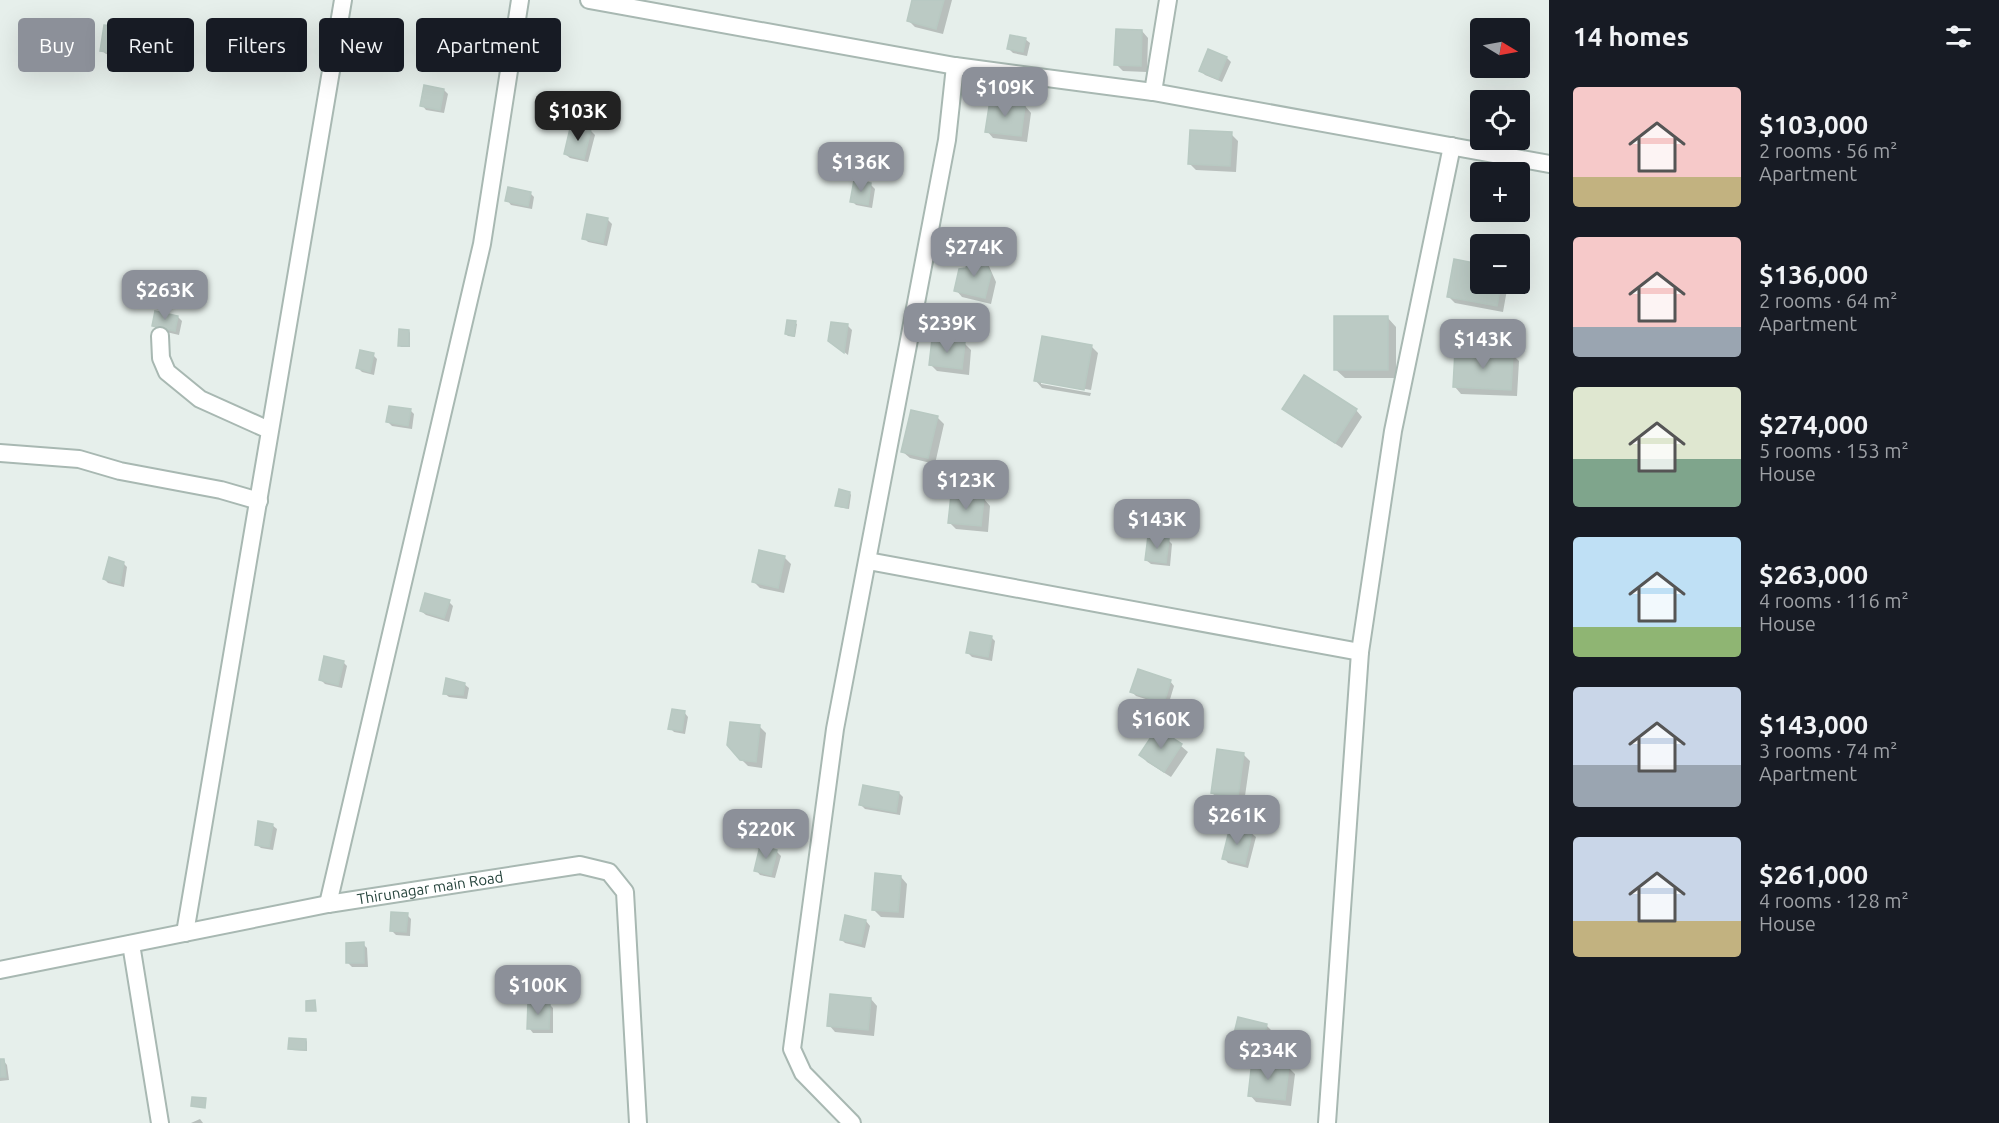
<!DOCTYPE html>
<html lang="en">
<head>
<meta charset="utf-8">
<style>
  :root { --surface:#171b24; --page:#242831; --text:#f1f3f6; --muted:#9ea1a6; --accent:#8c9099 }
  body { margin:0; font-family:Ubuntu,sans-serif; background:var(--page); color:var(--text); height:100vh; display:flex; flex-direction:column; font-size:22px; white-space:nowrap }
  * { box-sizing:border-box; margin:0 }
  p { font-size:20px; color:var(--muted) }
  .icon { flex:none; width:33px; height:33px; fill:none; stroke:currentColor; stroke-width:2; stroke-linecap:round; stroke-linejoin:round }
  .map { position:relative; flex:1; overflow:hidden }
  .details { display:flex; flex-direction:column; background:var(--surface); width:450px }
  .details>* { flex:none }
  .top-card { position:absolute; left:18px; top:18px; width:570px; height:54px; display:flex; gap:12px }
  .needle { width:39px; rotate:100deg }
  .fabs { position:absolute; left:1470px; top:18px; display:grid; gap:12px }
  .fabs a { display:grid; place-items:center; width:60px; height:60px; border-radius:6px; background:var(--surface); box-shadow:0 6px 24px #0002; font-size:30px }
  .price { position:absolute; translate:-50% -51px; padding:0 14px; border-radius:12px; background:var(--accent); color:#fff; font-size:20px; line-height:39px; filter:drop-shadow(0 2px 3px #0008) }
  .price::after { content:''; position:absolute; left:50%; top:36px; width:18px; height:14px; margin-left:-9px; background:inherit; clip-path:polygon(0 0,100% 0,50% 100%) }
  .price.active { background:#222; color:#fff }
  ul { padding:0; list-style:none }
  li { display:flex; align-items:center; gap:18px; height:150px; padding:0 24px }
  li span { display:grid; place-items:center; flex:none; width:168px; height:120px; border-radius:6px; color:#555 }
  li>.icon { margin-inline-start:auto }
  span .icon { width:72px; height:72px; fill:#fffc; stroke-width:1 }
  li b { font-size:26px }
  h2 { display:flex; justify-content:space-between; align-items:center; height:72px; padding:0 24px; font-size:26px }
  .chip { padding:0 21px; border-radius:6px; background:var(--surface); box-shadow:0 6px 24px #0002; font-size:21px; line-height:54px }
  .chip.active { background:var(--accent); color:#fff }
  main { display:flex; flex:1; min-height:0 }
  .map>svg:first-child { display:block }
  .shadow { fill:#0003 }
  .building { fill:#bbcac4; stroke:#b8c9c2; stroke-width:1.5 }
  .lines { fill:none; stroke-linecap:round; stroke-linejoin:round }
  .minor-casing { stroke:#a8b8b2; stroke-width:20 }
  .minor { stroke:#fff; stroke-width:16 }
  .labels { text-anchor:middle; stroke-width:6; stroke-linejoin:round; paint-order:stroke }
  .street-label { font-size:15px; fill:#24423a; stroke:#f7fbf9 }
</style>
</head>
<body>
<main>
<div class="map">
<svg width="1549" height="1123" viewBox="0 0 1549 1123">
  <rect width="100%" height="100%" fill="#e6efeb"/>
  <path class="shadow" d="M 914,0 L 952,0 L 943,34 L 915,27 L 909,21 Z
    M 121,29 L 125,33 L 121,57 L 106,54 L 101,50 Z
    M 1142,31 L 1148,38 L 1147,72 L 1123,71 L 1116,64 Z
    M 1025,39 L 1030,43 L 1027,56 L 1013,53 L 1009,49 Z
    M 1209,51 L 1227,58 L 1231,62 L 1222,82 L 1205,75 L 1201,71 Z
    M 444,90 L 448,94 L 444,113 L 426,110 L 422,105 Z
    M 1025,106 L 1031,113 L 1027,142 L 993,138 L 987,131 Z
    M 572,126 L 591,131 L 595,135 L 588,162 L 570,158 L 565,154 Z
    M 1231,134 L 1238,141 L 1236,172 L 1196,170 L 1189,163 Z
    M 871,185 L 875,189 L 872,208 L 856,205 L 852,201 Z
    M 530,193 L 534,197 L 532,209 L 511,205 L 507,200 Z
    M 588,216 L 608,220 L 612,224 L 607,246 L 588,242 L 584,238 Z
    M 981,257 L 988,264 L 996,282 L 991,304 L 962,297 L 956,290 L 967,269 Z
    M 1455,261 L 1480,265 L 1480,284 L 1508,284 L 1503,312 L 1455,303 L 1449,297 Z
    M 178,317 L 182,321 L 179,335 L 158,330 L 154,326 Z
    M 1387,317 L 1396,327 L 1396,378 L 1345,378 L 1335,369 Z
    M 795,323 L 797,324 L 795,337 L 788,336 L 786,334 Z
    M 848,326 L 852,330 L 848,355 L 834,344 Z
    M 409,331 L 410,333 L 410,347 L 401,347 L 399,345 Z
    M 965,344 L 971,350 L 969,375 L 937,371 L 931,365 Z
    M 1091,346 L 1098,353 L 1091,390 L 1041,381 L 1041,384 L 1091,393 L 1090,396 L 1042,388 L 1036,381 Z
    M 1512,354 L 1519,361 L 1517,396 L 1461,394 L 1455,387 Z
    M 373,355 L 377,359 L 374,375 L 362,372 L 358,368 Z
    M 1284,409 L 1356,410 L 1362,417 L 1342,448 L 1291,415 Z
    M 410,410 L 414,414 L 412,429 L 392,426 L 388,422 Z
    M 937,417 L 944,424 L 935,464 L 910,458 L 903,452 Z
    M 850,493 L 851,495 L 849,509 L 839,507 L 837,505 Z
    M 984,499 L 990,506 L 988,532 L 956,529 L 949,522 Z
    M 1168,540 L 1172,544 L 1170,566 L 1151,564 L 1146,560 Z
    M 784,557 L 791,564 L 784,593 L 760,588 L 753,581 Z
    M 123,563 L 127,567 L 124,587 L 108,583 L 104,579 Z
    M 449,602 L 453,606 L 449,622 L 426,615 L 421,611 Z
    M 991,637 L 995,641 L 992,661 L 972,657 L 968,653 Z
    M 343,662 L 347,666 L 342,688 L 325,684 L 321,680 Z
    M 1170,681 L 1174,686 L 1168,706 L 1136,696 L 1132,692 Z
    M 464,684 L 469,688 L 467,699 L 449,697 L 444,693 Z
    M 684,712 L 688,717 L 685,734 L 674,732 L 670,728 Z
    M 760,727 L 766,733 L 762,768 L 748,766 L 741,759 Z
    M 1181,746 L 1188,752 L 1171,777 L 1147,762 L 1141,755 Z
    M 1243,754 L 1250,761 L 1244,803 L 1219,799 L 1212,793 Z
    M 899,793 L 903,797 L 900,815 L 865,809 L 861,805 Z
    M 272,825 L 277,829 L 273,850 L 261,848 L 256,844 Z
    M 1251,833 L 1256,837 L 1248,868 L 1228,863 L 1224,858 Z
    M 761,848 L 777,852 L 781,856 L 775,878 L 760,875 L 756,870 Z
    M 901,877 L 907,884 L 904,918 L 881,917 L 874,910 Z
    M 407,915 L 411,919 L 410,936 L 396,935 L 392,931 Z
    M 866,921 L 870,926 L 865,948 L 845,943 L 841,939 Z
    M 363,944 L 367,948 L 368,967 L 352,967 L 348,963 Z
    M 871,999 L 877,1006 L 874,1036 L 835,1032 L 829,1025 Z
    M 549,1004 L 553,1008 L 553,1033 L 533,1033 L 529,1028 Z
    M 1266,1025 L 1273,1032 L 1267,1058 L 1240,1052 L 1233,1045 Z
    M 306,1040 L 307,1042 L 307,1051 L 291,1050 L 290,1049 Z
    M 3,1060 L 7,1065 L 9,1080 L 0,1081 L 0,1061 Z
    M 1288,1067 L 1295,1074 L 1291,1106 L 1256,1102 L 1250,1095 Z
    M 200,1119 L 203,1123 L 191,1123 Z"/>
  <path class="building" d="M 912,0 L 944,0 L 936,29 L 907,21 Z
    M 104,25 L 121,27 L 117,53 L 100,51 Z
    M 1116,29 L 1142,30 L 1141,66 L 1114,65 Z
    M 1010,35 L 1026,38 L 1023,52 L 1007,49 Z
    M 1208,49 L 1227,57 L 1218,79 L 1199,71 Z
    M 424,85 L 444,89 L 440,110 L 420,106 Z
    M 990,100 L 1025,105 L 1021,136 L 985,132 Z
    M 571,124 L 591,129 L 584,159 L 564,154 Z
    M 1190,130 L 1232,132 L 1230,166 L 1188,164 Z
    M 854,180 L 871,183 L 868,205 L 850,202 Z
    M 508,187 L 531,192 L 528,206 L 505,201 Z
    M 587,214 L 608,218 L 603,243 L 582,239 Z
    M 981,255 L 991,274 L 985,298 L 954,291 L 959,269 L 966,268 L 969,257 Z
    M 1454,259 L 1480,264 L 1480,284 L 1501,284 L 1497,306 L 1447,297 Z
    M 155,311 L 178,316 L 175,331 L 152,326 Z
    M 1334,316 L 1388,316 L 1388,370 L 1334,370 Z
    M 787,320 L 796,321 L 794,336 L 785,334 Z
    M 831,322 L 848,324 L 844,353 L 828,341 Z
    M 399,329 L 409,330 L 409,346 L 398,346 Z
    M 1042,336 L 1092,345 L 1084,390 L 1034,381 Z
    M 932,339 L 965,342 L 962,369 L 929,365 Z
    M 360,350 L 374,353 L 370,372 L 356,368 Z
    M 1455,350 L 1513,353 L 1511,390 L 1453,387 Z
    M 1304,375 L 1357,409 L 1335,443 L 1282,409 Z
    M 389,406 L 411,409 L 408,426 L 386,422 Z
    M 911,410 L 938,416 L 928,458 L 901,452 Z
    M 839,489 L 850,492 L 847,508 L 835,506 Z
    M 951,495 L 984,498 L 981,526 L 948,523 Z
    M 1148,536 L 1169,539 L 1166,563 L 1145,560 Z
    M 759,550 L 785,556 L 778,588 L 752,582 Z
    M 109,557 L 124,562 L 120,584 L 103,579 Z
    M 425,593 L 450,600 L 444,618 L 420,611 Z
    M 970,632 L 992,636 L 988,657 L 966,653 Z
    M 324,656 L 344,661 L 338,685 L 319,680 Z
    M 1138,669 L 1171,680 L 1164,703 L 1130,692 Z
    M 446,678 L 465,683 L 463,695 L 443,694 Z
    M 672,709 L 685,711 L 682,731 L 668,729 Z
    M 730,722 L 760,725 L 756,762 L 740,760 L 727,745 Z
    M 1157,728 L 1182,744 L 1164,772 L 1139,755 Z
    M 1217,749 L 1244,753 L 1238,797 L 1211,793 Z
    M 863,785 L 899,792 L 896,812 L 859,805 Z
    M 258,821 L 273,824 L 269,847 L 255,845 Z
    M 1230,827 L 1252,832 L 1245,864 L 1222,859 Z
    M 760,846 L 777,850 L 771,875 L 754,871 Z
    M 875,873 L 901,876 L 898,912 L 872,910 Z
    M 391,912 L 408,913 L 406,932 L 390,931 Z
    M 845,915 L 866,920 L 861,944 L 840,940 Z
    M 364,942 L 364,963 L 346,963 L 346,943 Z
    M 830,994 L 871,998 L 868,1030 L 827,1026 Z
    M 315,1000 L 316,1011 L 306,1011 L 306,1001 Z
    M 528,1002 L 550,1002 L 549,1029 L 527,1029 Z
    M 1238,1017 L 1267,1024 L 1261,1052 L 1231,1046 Z
    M 289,1038 L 306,1039 L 306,1050 L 288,1049 Z
    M 0,1059 L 4,1059 L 6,1077 L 0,1077 Z
    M 1252,1061 L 1289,1066 L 1285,1100 L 1248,1096 Z
    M 192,1097 L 206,1098 L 205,1108 L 191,1106 Z"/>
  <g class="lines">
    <defs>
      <g id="minor">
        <path d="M 589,0 L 955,66 L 1153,92 L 1168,0"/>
        <path d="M 1153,92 L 1549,164"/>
        <path d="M 160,336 L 161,358 L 167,372 L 200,399 L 269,430"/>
        <path d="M 0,453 L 79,459 L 120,471 L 221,490 L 259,501"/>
        <path d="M 868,561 L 1360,652"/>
        <path d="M 328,904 L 482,244 L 520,0"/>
        <path d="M 185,933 L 343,0"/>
        <path d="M 131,944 L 160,1123"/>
        <path id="s1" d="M 0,970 L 328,904 L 580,865 L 609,872 L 625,892 L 638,1123"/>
        <path d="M 852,1123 L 803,1073 L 792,1049 L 835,729 L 947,140 L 955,66"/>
        <path d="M 1327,1123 L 1360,652 L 1393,431 L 1452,146"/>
      </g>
    </defs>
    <use href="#minor" class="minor-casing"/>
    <use href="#minor" class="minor"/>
  </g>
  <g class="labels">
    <g class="street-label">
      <text dy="5" stroke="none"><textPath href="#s1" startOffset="438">Thirunagar main Road</textPath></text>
    </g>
  </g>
</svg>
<div class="fabs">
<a><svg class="needle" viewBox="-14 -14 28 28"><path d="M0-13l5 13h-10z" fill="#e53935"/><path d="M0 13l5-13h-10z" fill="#9ea1a6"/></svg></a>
<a><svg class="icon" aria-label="locate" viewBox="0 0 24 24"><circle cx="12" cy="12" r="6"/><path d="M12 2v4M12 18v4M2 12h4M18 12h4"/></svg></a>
<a>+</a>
<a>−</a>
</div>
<b class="price" style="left:1005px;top:118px">$109K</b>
<b class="price active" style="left:578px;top:142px">$103K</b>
<b class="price" style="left:861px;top:193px">$136K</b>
<b class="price" style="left:974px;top:278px">$274K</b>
<b class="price" style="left:165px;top:321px">$263K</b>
<b class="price" style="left:947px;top:354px">$239K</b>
<b class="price" style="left:1483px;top:370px">$143K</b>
<b class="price" style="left:966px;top:511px">$123K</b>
<b class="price" style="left:1157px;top:550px">$143K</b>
<b class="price" style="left:1161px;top:750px">$160K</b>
<b class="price" style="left:1237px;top:846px">$261K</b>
<b class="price" style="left:766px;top:860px">$220K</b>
<b class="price" style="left:538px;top:1016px">$100K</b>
<b class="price" style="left:1268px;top:1081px">$234K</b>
<div class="top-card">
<a class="chip active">Buy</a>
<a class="chip">Rent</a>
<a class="chip">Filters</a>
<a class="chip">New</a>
<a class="chip">Apartment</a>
</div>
</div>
<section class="details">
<h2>14 homes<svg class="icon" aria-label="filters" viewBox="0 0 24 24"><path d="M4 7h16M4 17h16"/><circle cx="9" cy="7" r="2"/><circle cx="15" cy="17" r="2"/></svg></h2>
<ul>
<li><span style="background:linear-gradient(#f6c9c9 75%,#c2b280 0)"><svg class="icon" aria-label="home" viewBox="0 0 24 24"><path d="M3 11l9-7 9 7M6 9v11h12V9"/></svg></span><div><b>$103,000</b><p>2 rooms · 56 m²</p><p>Apartment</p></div></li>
<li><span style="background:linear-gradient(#f6c9c9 75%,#9aa5b1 0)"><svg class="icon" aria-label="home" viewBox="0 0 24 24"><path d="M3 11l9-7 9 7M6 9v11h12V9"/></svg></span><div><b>$136,000</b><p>2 rooms · 64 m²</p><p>Apartment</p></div></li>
<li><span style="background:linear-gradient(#dfe7d0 60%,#7fa58c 0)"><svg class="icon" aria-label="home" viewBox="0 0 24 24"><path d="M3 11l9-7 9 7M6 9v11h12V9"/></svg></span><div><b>$274,000</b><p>5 rooms · 153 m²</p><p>House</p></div></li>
<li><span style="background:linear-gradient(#bfe0f5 75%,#8fb573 0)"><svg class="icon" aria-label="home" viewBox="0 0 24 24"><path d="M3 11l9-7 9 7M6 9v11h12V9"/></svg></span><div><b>$263,000</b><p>4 rooms · 116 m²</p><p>House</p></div></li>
<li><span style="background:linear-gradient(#c9d6e8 65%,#9aa5b1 0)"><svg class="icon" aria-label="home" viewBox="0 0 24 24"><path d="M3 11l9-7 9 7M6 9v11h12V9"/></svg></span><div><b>$143,000</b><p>3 rooms · 74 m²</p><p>Apartment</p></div></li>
<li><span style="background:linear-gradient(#c9d6e8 70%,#c2b280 0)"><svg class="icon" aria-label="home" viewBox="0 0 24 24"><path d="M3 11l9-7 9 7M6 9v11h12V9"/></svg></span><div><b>$261,000</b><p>4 rooms · 128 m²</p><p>House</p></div></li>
</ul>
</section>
</main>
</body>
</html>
